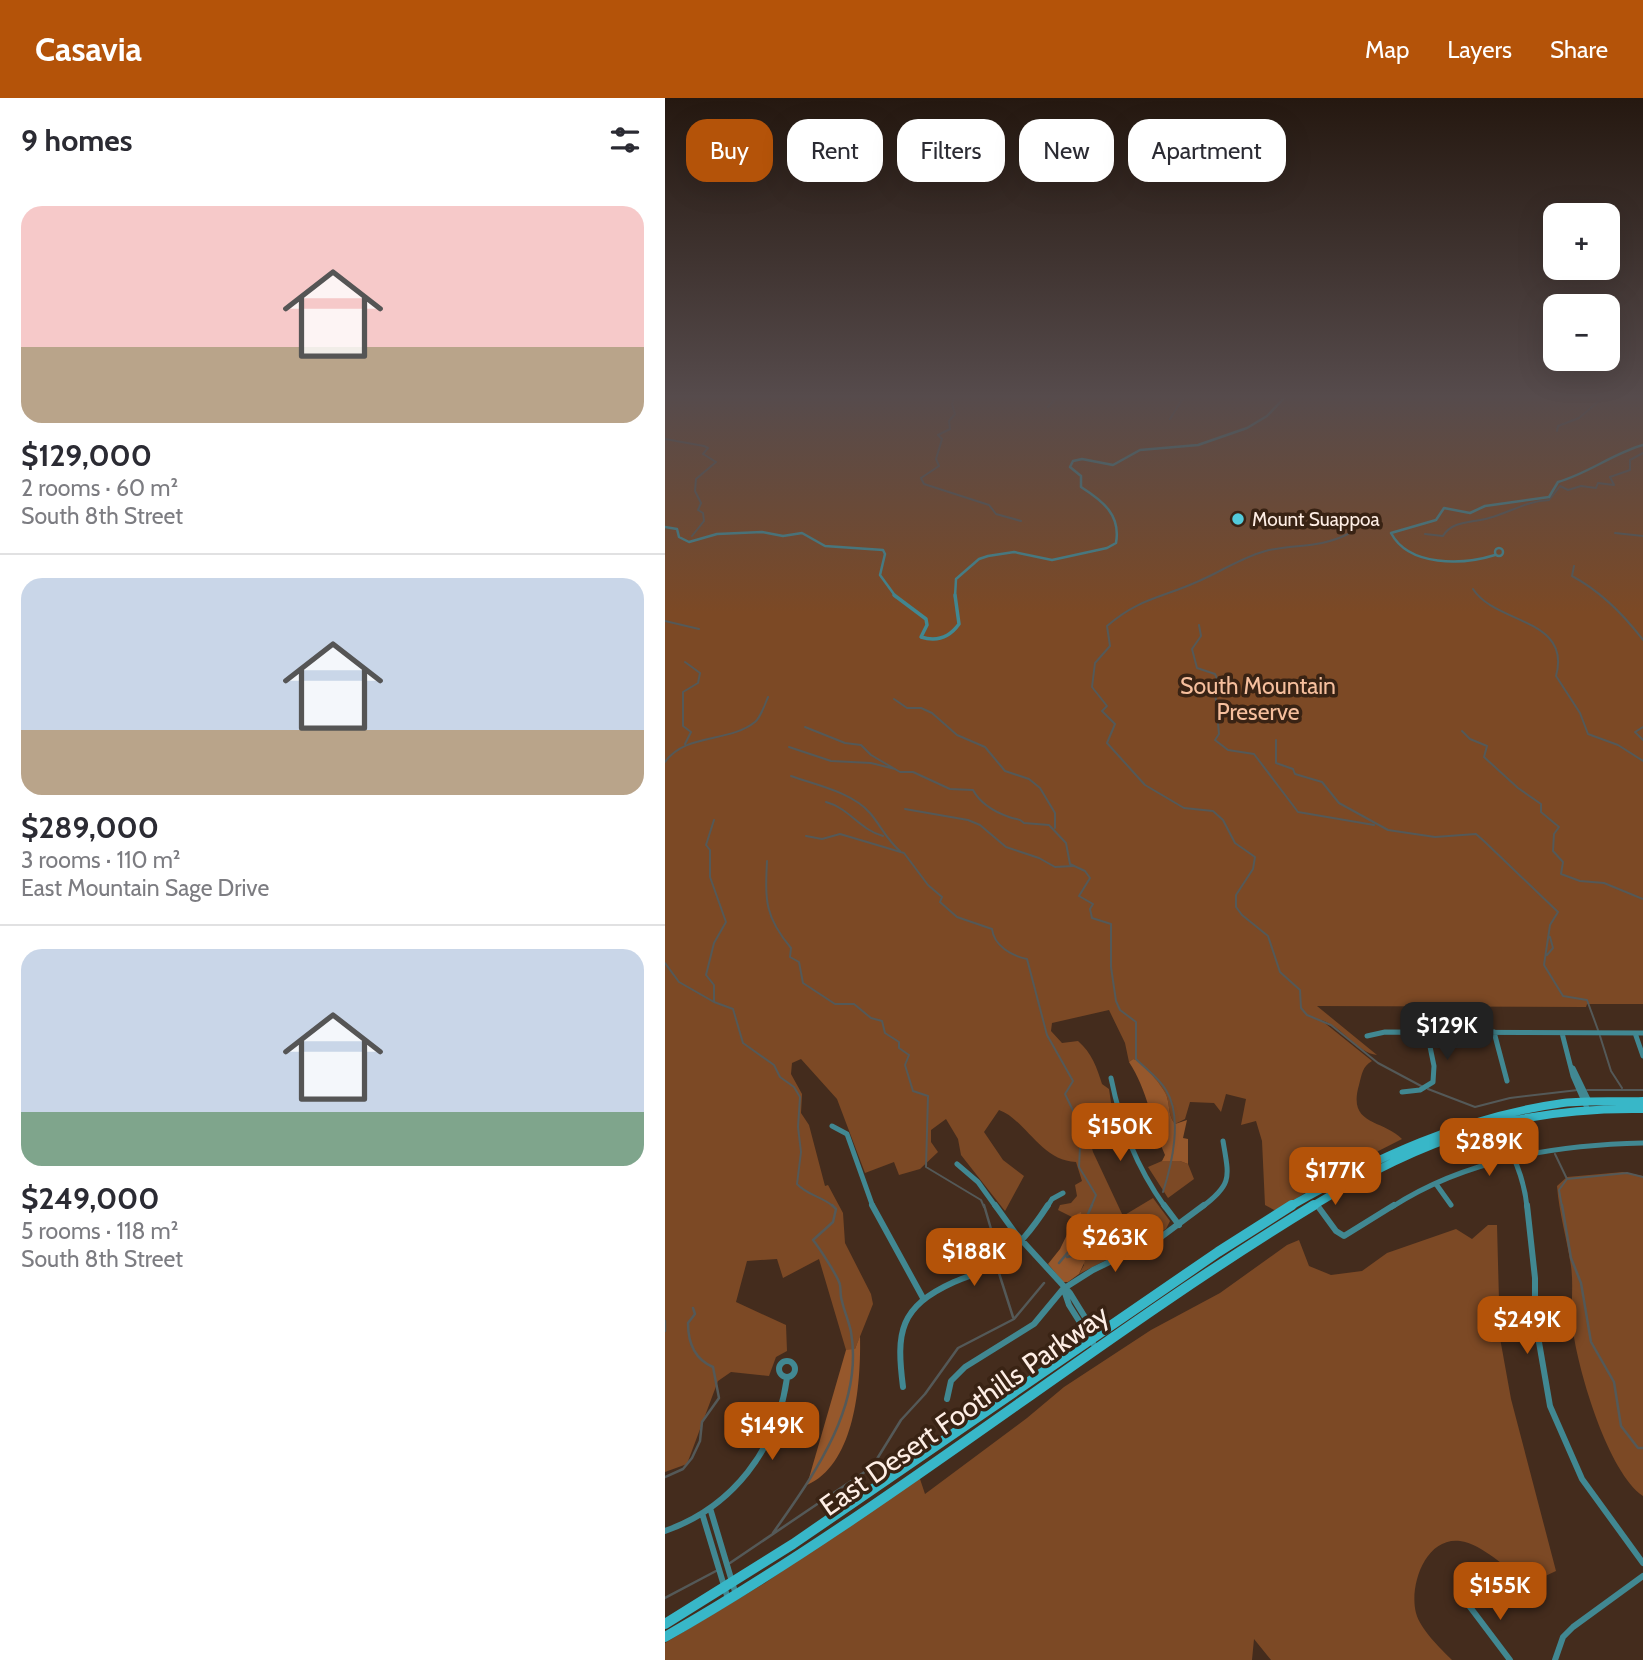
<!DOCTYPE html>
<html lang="en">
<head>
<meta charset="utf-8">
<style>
  :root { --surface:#fff; --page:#f2f2f3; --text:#2b2b33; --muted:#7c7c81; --line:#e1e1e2; --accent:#b45309 }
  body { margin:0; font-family:Cabin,sans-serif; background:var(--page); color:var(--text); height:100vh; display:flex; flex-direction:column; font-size:26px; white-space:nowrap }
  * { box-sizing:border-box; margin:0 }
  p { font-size:23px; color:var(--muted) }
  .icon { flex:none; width:38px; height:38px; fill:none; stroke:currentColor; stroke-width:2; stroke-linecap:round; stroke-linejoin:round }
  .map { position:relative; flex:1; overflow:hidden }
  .panel { display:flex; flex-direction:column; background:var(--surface); width:665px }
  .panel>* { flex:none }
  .guide { position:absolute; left:21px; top:21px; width:665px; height:63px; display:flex; gap:14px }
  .tools { position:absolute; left:878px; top:105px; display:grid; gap:14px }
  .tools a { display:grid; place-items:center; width:77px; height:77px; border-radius:14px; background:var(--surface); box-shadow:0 7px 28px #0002; font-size:35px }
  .price { position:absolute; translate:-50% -60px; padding:0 16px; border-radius:14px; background:var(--accent); color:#fff; font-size:23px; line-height:46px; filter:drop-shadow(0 2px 4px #0008) }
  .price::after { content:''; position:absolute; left:50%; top:42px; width:21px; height:16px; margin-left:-10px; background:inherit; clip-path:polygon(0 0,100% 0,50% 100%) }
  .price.selected { background:#222; color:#fff }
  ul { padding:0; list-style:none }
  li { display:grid; align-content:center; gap:14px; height:371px; padding:0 21px }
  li+li { border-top:2px solid var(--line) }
  li span { display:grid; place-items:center; height:217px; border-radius:21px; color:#555 }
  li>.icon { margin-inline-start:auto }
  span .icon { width:126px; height:126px; fill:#fffc; stroke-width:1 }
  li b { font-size:30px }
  h2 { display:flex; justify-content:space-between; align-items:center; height:84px; padding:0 21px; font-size:30px }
  .pill { padding:0 24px; border-radius:21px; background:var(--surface); box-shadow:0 7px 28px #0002; font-size:24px; line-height:63px }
  .pill.selected { background:var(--accent); color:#fff }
  header { display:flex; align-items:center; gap:42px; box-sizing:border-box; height:98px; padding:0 35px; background:var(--accent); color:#fff }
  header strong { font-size:33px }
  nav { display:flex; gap:38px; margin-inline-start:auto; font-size:24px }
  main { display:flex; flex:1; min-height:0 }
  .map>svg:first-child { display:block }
  .green { fill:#7c4925 }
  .forest { fill:#96582c }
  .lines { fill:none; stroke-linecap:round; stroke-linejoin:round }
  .stream-far1 { stroke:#545958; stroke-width:2 }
  .stream { stroke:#545958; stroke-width:2.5 }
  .street-far3 { stroke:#418892; stroke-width:2.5 }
  .street-far2 { stroke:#418892; stroke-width:3.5 }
  .street-far1 { stroke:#418892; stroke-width:5 }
  .street { stroke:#418892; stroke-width:6 }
  .secondary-far1 { stroke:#38b7c8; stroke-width:8 }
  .secondary { stroke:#38b7c8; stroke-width:10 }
  .poi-dot { fill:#53cbdb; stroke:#392314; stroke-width:2.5 }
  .labels { text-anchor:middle; stroke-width:7; stroke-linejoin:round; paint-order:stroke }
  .far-poi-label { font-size:19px; fill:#feeee5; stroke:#392314; text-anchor:start }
  .park-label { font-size:23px; fill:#f6bf9d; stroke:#392314 }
  .near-street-label { font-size:28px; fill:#feeee5; stroke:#392314 }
</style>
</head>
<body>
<header>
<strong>Casavia</strong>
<nav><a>Map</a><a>Layers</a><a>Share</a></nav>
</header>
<main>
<section class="panel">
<h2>9 homes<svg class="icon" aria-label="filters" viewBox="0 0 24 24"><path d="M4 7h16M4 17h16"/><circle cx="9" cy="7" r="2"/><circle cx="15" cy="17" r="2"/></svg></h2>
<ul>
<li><span style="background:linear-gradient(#f6c9c9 65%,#b9a48a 0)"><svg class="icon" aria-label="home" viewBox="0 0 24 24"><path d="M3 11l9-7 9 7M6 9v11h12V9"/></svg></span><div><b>$129,000</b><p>2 rooms · 60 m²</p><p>South 8th Street</p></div></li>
<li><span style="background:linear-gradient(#c9d6e8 70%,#b9a48a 0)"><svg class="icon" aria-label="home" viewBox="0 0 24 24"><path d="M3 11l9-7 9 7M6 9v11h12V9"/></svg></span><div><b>$289,000</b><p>3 rooms · 110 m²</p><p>East Mountain Sage Drive</p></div></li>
<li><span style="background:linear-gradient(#c9d6e8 75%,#7fa58c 0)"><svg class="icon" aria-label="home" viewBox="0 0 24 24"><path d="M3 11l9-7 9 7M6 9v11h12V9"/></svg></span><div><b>$249,000</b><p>5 rooms · 118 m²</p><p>South 8th Street</p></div></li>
</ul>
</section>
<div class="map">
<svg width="978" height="1562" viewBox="0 0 978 1562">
  <rect width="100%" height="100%" fill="#442c1d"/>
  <path class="green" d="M 0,297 L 978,297 L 978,906 L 922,906 L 921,909 L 652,908 L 712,957 C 692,955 677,928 656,922 L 707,963 C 697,969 697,976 694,987 C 682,1028 718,1021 737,1041 L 682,1069 L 611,1113 L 600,1107 L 597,1043 L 591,1023 L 576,1027 L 581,1001 L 561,996 L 556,1014 L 549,1005 L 525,1004 L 520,1021 L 510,1026 C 503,1017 505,1010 502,999 C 499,989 477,964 468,961 L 464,964 L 460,945 L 444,912 L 387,925 L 386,933 L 397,945 L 413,943 C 427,955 432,970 437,986 L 444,991 L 447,1011 L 418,1017 L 428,1054 L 458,1118 L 488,1100 L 505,1123 L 501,1131 L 414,1176 L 419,1167 C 412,1151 410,1148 418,1132 L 412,1116 L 411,1121 L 393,1112 L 395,1107 L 406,1105 L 412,1098 L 410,1087 L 417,1083 L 411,1064 C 376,1063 360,1021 334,1012 L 319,1034 L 338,1062 L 359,1078 L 340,1113 L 296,1057 L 293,1041 L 281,1021 L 266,1032 L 266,1044 L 273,1054 L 255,1071 L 234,1077 L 229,1064 L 200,1075 L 172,1001 L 136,961 L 127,965 L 126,976 L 137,996 L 136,1015 L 144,1027 L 160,1088 L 163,1087 L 178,1115 L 180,1145 L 206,1196 L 208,1206 L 190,1251 L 186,1254 L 181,1252 L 154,1161 L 118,1180 L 112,1161 L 82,1163 L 71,1204 L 121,1227 L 122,1253 L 111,1259 L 104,1278 L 66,1274 L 53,1283 L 22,1366 L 0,1374 Z
    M 497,1063 L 515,1063 L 523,1066 L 529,1081 L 503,1100 L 483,1069 Z
    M 958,1074 L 978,1078 L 978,1398 C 943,1374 914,1275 908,1233 C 905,1211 909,1189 906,1168 C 902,1141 894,1115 892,1088 L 902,1079 Z
    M 823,1127 L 832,1127 L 835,1240 L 846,1301 L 891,1473 L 863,1486 C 844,1473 818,1446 795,1443 C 760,1439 744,1488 751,1515 C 755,1531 776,1551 787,1562 L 606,1562 L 589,1541 L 587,1562 L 0,1562 L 0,1545 L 100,1485 L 254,1378 L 260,1396 L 362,1320 L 399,1289 L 486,1232 L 555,1195 L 622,1147 L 634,1142 L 644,1168 L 666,1177 L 697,1173 L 722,1155 L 791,1131 L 807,1141 Z"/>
  <path class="forest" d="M 468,961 C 476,962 500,990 502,999 C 505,1009 503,1017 510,1026 L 522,1022 L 518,1040 L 523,1041 L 523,1066 L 515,1063 L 497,1063 L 500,1057 C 487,1026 482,991 464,964 Z
    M 416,1114 L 418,1132 L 411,1154 L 420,1163 L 414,1176 L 403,1184 L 398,1184 L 383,1166 L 395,1151 L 412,1116 Z
    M 195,1238 C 196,1283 191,1366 142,1387 L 181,1252 L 190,1251 Z"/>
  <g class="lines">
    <path class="stream-far1" d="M 290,297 L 287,306 L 290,316 L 284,323 L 285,331 L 273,337 L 277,341 L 271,361 L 274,368 L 256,380 L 259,386 L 324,407 L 331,416 L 356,423
      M 383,309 L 391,300 L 389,297
      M 505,321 L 520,297
      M 892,333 L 893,328 L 914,320 L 941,297
      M 0,341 L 39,348 L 43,350 L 38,356 L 51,364 L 31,381 L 30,393 L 36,405 L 33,412 L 38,415 L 39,423 L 27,438
      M 950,435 L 978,438
      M 683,436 C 655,450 633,446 604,452 C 579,458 557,473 534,483 C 497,500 474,500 442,528 L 445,548 L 430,565 L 427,589 L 442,608 L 437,613 L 450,626 L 442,645 L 480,687 L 519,710 L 548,713 L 558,722 L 570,745 L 590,759 L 588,771 L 571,797 L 571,809 L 577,817 L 603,838 L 615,874 L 635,892 L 636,910 L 642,917 L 666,927 L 713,965 L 758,989
      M 760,436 L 778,438 C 787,422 809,425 824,420 C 846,414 861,403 884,402 L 895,388 L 903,392 L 916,388 L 931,390 L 933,385 L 949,387 L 945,379 L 965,372 L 965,362 L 978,355
      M 909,468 L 907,478 C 935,493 959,517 978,542
      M 808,491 C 830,526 907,520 891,578 L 915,615 L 923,636 L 953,647 L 978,663
      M 0,523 L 34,531
      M 534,527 L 536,538 L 527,551 L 532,570 L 550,576 L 553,583 L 550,592 L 554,636 L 550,642 L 563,652 L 589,656 L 633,714 L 709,727
      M 20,564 L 35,575 L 33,585 L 18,594 L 18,628 L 26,634 L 20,646
      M 229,601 L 242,610 L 256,610 L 267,615 L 292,637 L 320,649 L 340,673 L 364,681 L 375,690 L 390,715 L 390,730
      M 140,629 L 180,645 L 196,647 L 206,657 L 235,674 L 248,674 L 285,691 L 308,692 C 315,705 330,714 344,719 C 351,722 353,719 359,725 L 384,727 L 401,745 L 405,766 L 420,773 L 425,780 L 414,798 L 428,806 L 425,811 L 427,820 L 446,826 L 446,869 L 451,903 L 455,912 L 471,924 L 471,961 C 481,971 494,980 501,992 C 518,1019 507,1066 498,1094
      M 978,629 L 970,634 L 978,642
      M 797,633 L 805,641 L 822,648 L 819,659 L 853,690 L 876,706 L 876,714 L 894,729 L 889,736 L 888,753 L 898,764 L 896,776 L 915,783 L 939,785 L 978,801
      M 611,642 L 611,665 L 628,671 L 630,676 L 657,684 L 674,705 L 723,732 L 770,739 L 811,736 L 820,744 L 893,814 L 885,827 L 879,867 L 898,898 L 922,902 L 933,932
      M 124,649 L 166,663 L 206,665 L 230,671
      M 0,664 C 20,635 64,645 90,624 C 96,619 100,606 103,599
      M 126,678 C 151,687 187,694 205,715 C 216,728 221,741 235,753
      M 161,704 C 184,710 195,732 218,738
      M 240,711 L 303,722 L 315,727 L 341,749 L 374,760 L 390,769 L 408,768
      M 49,722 L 41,747 L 45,752 L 45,779 L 61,824 L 49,845 L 41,877 L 49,887 L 49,904 L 68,911 L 78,945 L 109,967 L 115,979 L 129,989 L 135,999 L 133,1029 L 136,1054 L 132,1086 C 143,1098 157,1098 169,1109
      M 141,738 L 157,741 L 175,736 L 239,755 L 263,787 L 277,799 L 275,804 L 292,819 L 327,831 C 329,848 347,858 362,861 L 382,937 L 408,983 L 400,996 L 416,1029 L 414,1069 L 431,1097 L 426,1109
      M 102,763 C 100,803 100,819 126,850 L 125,859 L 134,864 L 138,885 L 170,906 L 189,906 L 206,920 L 217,923 L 220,935 L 234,944 L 234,950 L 244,957 L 240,967 L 248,993 L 263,998 L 261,1069 L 316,1102 L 319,1109
      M 882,857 L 888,850 L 885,839
      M 0,865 L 14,884 L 49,904
      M 935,938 L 946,973 L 957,990
      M 763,991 L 810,1009 L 845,1000 L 913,992
      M 922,992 L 978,992
      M 890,1056 L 902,1081 L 962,1075 L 978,1079
      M 897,1109 L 894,1092 L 902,1081"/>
    <path class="stream" d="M 319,1107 L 333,1155
      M 897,1107 L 906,1160 L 916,1185 L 926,1244 L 949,1284 L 956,1328 L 973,1350 L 978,1350
      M 402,1159 L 464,1146 L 494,1124
      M 394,1165 L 409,1147 L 427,1107
      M 333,1172 L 348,1219
      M 0,1223 L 0,1233
      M 0,1379 L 18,1371 L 27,1360 L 35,1343 L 37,1324 L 54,1300 L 48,1269 C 29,1261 23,1245 23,1225 L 30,1216 L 28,1210
      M 108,1435 C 148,1378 199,1309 186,1234 C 184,1223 179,1213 177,1203 C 175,1198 176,1192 175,1187 C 174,1180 153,1148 148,1142 L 168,1124 L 171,1111 L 167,1107
      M 65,1465 L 207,1369 L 236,1322 L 260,1296 L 293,1250 L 349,1221 L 379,1185
      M 0,1500 L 51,1473"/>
    <path class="street-far3" d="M 0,429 L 12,431 L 14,439 L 24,444 L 52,436 L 97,434 L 118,438 L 137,435 L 160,448 L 218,452 L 220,456 L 215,477 L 231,499
      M830 454a4 4 0 1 1 8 0a4 4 0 1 1-8 0Z
      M 830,457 C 798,467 744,469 726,435 L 771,422 L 779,410 L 805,415 L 820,408 L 884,399 L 893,384 C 924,375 947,356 978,347
      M 290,499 L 291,481 L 314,461 L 323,458 L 349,454 L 387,462 L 442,450 L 451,445 C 456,417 438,403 416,389 L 416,378 L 405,369 L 408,363 L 417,361 L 448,367 L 475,352 L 533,347 L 582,330 L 602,318 L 622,297"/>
    <path class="street-far2" d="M 229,497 L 261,521 L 262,527 L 256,539 C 272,544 284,540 294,526 L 290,497"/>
    <path class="street-far1" d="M 829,934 L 842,983
      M 897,935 L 908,978 L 922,1010
      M 970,935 L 978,958
      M 702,938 L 720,934 L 978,935
      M 908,970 L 924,1003
      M 446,980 C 456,1029 471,1068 500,1109
      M 737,994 L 755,992 L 768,984 L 769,968 L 762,934
      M 832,1027 C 847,1054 859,1078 862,1109
      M 167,1028 L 182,1036 L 208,1109
      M 292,1066 L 313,1084 L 331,1109
      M 771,1086 L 786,1107
      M 382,1109 L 387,1101 L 398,1095
      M 537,1109 C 568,1086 564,1079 558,1043
      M 727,1109 C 801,1061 891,1047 978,1045"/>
    <path class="street" d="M 207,1107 L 258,1200
      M 330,1107 L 351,1136 L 405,1195 L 431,1237
      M 499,1107 L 514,1127
      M 652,1107 L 671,1133 L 679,1138 L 729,1107
      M 862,1107 L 870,1180 L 870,1221 L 885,1308 L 917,1381 L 978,1465
      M 399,1192 L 404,1207 L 431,1250
      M114 1271a8 8 0 1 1 16 0a8 8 0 1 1-16 0Z
      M 238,1289 C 231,1234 234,1209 289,1184 C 301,1179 317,1174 328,1167 C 352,1151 368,1130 383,1107
      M 282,1301 L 286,1283 L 300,1269 L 369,1226 L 398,1191 L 428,1172 L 496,1139 L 539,1107
      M 45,1410 L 71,1497
      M 37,1415 L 63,1501
      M 0,1433 C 68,1409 112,1351 122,1280
      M 802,1505 L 845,1562
      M 890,1562 L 898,1539 L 908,1529 L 978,1478"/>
    <path class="secondary-far1" d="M 624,1109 C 710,1060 798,1019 898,1005 C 924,1002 952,1004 978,1003
      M 646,1109 C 758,1041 846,1009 978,1011"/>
    <path class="secondary" d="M 0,1526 L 128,1446 L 553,1154 L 627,1107
      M 0,1539 C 226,1410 427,1242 649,1107"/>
  </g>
  <linearGradient id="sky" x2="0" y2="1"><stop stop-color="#251810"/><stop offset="0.58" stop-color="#564b4c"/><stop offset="1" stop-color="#564b4c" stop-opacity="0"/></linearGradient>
  <rect width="978" height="515" fill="url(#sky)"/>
  <circle class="poi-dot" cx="573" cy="421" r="7"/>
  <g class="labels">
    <g class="far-poi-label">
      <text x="587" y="428">Mount Suappoa</text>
    </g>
    <g class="park-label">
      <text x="593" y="596">South Mountain<tspan x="593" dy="26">Preserve</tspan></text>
    </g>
    <g class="near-street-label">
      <text transform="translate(299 1312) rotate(-35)" y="10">East Desert Foothills Parkway</text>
    </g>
  </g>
</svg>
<div class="tools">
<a>+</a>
<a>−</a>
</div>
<b class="price selected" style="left:782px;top:964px">$129K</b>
<b class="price" style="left:455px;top:1065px">$150K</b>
<b class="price" style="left:824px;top:1080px">$289K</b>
<b class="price" style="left:670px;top:1109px">$177K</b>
<b class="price" style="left:450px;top:1176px">$263K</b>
<b class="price" style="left:309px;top:1190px">$188K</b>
<b class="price" style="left:862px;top:1258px">$249K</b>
<b class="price" style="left:107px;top:1364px">$149K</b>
<b class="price" style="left:835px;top:1524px">$155K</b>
<div class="guide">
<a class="pill selected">Buy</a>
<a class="pill">Rent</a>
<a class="pill">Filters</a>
<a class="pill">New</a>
<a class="pill">Apartment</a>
</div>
</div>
</main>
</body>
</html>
